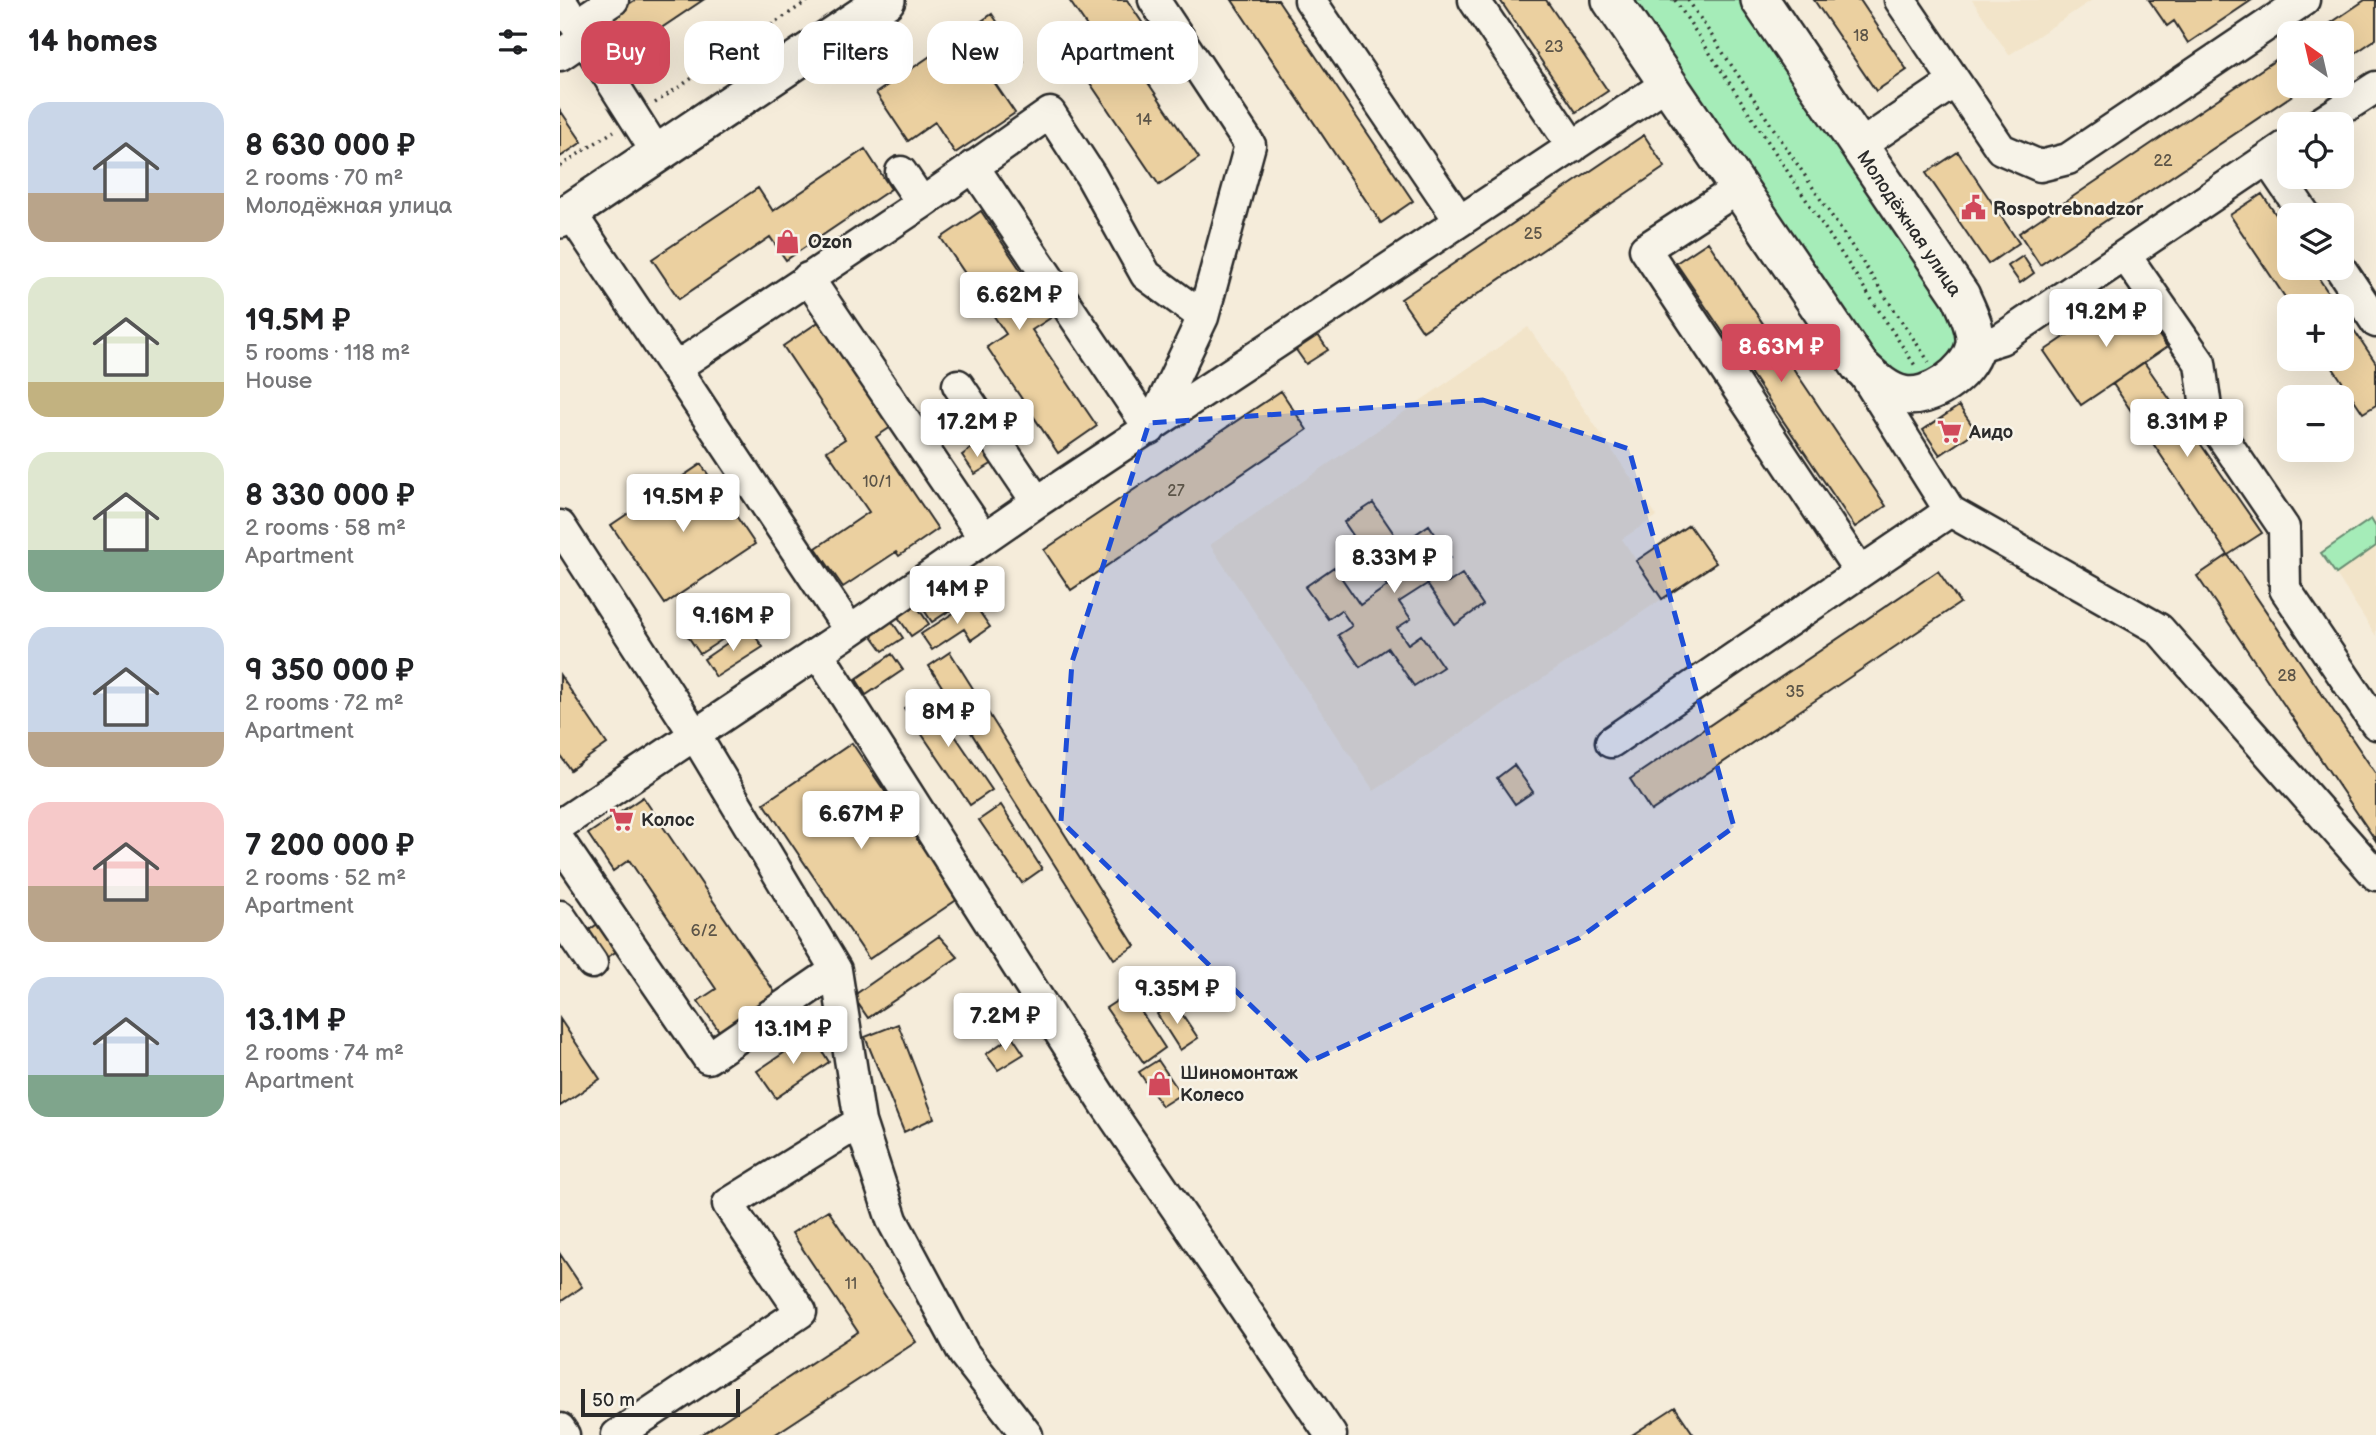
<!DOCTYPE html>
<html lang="en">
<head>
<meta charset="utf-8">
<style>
  :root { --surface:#fff; --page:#f6f6f6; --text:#202124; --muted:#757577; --accent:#d1495b }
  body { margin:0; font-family:"Balsamiq Sans",sans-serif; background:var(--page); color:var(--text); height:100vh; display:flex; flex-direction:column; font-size:26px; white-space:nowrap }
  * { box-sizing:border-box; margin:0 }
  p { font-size:23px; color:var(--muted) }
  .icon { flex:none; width:38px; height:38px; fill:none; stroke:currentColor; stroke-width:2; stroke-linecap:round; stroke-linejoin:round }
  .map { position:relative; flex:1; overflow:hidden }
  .details { display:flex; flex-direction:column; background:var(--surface); width:560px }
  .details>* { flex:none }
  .banner { position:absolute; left:21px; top:21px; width:665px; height:63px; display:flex; gap:14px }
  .needle { width:46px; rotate:326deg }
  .buttons { position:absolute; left:1717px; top:21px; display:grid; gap:14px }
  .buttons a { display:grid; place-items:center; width:77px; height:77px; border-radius:14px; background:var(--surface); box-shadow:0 7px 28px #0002; font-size:35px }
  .scale { position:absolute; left:21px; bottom:18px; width:159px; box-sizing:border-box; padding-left:7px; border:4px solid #2b2b2b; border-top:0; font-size:19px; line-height:24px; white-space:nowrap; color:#2b2b2b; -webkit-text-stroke:5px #f7f3e8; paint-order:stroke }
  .price { position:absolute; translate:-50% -60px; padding:0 16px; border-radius:7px; background:#fff; color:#222; font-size:23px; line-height:46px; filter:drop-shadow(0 2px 4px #0008) }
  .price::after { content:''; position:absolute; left:50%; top:42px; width:21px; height:16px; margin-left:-10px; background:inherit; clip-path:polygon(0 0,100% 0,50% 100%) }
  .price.current { background:var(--accent); color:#fff }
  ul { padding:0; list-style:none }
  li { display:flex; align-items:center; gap:21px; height:175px; padding:0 28px }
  li span { display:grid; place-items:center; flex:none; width:196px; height:140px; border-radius:21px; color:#555 }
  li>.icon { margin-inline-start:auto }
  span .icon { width:84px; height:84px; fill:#fffc; stroke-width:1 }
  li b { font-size:30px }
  h2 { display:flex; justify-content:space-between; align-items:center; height:84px; padding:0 28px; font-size:30px }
  .pill { padding:0 24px; border-radius:21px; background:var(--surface); box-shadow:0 7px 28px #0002; font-size:24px; line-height:63px }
  .pill.current { background:var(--accent); color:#fff }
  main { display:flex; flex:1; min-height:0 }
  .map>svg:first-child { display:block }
  .built { fill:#f2e4c9 }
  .green { fill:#a5ecb8; stroke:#688c72; stroke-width:2 }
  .building { fill:#ebd0a0; stroke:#2b2b2b; stroke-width:2 }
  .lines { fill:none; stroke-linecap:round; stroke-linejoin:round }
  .minor-casing { stroke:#2b2b2b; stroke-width:35 }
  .major-casing { stroke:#2b2b2b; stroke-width:42 }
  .path { stroke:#2b2b2b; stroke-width:3.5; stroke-dasharray:2 5; stroke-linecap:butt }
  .minor { stroke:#f7f3e8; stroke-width:30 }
  .major { stroke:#f7f3e8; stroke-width:37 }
  .marked { fill:#1d4ed8; fill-opacity:0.2; stroke:#1d4ed8; stroke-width:5; stroke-dasharray:14 9; stroke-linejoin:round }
  .labels { text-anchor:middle; stroke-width:5; stroke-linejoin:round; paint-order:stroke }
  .number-label { font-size:16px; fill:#5b5448 }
  .poi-label { font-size:19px; font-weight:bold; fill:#2b2b2b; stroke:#f7f3e8; text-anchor:start }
  .street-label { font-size:19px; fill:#2b2b2b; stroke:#f7f3e8 }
</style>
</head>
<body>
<main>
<section class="details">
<h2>14 homes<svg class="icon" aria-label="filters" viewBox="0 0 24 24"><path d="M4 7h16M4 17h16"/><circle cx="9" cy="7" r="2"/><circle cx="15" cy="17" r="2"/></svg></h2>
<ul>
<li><span style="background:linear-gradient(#c9d6e8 65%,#b9a48a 0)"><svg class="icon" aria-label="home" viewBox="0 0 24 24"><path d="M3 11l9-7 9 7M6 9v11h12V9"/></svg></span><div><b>8 630 000 ₽</b><p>2 rooms · 70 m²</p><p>Молодёжная улица</p></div></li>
<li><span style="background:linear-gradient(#dfe7d0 75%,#c2b280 0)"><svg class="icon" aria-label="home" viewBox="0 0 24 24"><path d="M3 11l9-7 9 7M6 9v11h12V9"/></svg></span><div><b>19.5M ₽</b><p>5 rooms · 118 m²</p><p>House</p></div></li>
<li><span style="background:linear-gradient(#dfe7d0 70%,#7fa58c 0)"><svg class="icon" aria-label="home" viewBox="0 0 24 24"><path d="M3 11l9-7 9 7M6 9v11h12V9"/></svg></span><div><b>8 330 000 ₽</b><p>2 rooms · 58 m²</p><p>Apartment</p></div></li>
<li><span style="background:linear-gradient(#c9d6e8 75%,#b9a48a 0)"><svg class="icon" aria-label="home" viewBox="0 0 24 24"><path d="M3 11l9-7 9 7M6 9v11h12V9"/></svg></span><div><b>9 350 000 ₽</b><p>2 rooms · 72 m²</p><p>Apartment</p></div></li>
<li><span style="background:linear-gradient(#f6c9c9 60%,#b9a48a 0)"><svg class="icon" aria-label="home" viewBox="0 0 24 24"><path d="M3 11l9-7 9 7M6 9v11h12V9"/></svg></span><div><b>7 200 000 ₽</b><p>2 rooms · 52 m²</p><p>Apartment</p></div></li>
<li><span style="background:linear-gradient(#c9d6e8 70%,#7fa58c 0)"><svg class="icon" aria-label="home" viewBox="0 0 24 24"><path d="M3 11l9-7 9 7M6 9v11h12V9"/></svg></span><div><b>13.1M ₽</b><p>2 rooms · 74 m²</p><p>Apartment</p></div></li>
</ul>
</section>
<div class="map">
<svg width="1816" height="1435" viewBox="0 0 1816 1435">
  <rect width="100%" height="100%" fill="#f5ecda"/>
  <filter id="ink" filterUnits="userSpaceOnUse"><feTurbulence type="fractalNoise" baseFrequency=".0143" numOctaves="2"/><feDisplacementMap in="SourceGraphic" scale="14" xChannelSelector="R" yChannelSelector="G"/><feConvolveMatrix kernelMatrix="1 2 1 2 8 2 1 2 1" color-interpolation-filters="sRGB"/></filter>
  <g filter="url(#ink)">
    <path class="built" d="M 1412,0 L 1532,0 L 1449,55 Z
      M 968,327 L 1097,516 L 1062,539 L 1102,599 L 814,791 L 650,545 Z
      M 1816,546 L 1816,636 L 1776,574 Z"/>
    <path class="green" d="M 1070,0 L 1182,0 L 1395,315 C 1399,355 1398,356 1365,380 L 1328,377 Z
      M 1811,519 L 1816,527 L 1816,546 L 1776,574 L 1761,553 Z"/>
    <path class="building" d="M 75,0 L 143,0 L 64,53 L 43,21 Z
      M 509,0 L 567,0 L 600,49 L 576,65 L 639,158 L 599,185 L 528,80 L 552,63 Z
      M 672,0 L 718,0 L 853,201 L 821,223 Z
      M 940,0 L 986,0 L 1048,91 L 1016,112 Z
      M 1254,0 L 1300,0 L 1347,70 L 1316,91 Z
      M 1589,0 L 1692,0 L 1628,43 L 1614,21 L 1607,26 Z
      M 1805,0 L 1816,0 L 1816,39 L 1782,62 L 1782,33 L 1756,33 Z
      M 432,14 L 464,62 L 434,82 L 455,113 L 395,153 L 375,122 L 348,141 L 316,93 Z
      M 1729,51 L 1729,86 L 1746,86 L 1480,265 L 1459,233 Z
      M 0,110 L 22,142 L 0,157 Z
      M 1084,135 L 1105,167 L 863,331 L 841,299 Z
      M 305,149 L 331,189 L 226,260 L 210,237 L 119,299 L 92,259 L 198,188 L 213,211 Z
      M 1398,152 L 1459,243 L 1428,264 L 1366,173 Z
      M 1702,194 L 1729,234 L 1729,268 L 1752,268 L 1777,306 L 1731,306 L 1670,215 Z
      M 421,211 L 492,317 L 472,330 L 537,426 L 498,453 L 427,347 L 446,334 L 381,238 Z
      M 1148,242 L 1326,506 L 1295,527 L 1116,263 Z
      M 1463,256 L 1474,273 L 1460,283 L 1448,266 Z
      M 1570,293 L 1607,347 L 1521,405 L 1484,351 Z
      M 1782,312 L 1816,363 L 1816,405 L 1803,413 L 1767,359 L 1782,359 Z
      M 263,319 L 334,425 L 316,437 L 378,529 L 339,556 L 336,552 L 283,587 L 256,548 L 309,512 L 267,451 L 285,439 L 223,346 Z
      M 756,332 L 768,350 L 746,364 L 734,347 Z
      M 1584,362 L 1702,533 L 1668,555 L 1553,384 Z
      M 721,391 L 747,430 L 511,590 L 484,550 Z
      M 1399,406 L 1416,431 L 1380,455 L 1363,430 Z
      M 419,443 L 433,463 L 415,474 L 402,455 Z
      M 141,464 L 195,544 L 105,604 L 51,525 Z
      M 813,503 L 841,544 L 869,525 L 891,558 L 878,567 L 888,583 L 902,574 L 923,605 L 895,625 L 867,584 L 839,602 L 851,619 L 837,628 L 848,644 L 861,635 L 883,667 L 854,686 L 828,648 L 800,667 L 778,635 L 792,626 L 781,610 L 768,619 L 745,587 L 774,567 L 800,605 L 827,586 L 817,571 L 831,562 L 820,546 L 807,556 L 784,522 Z
      M 1129,525 L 1156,563 L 1102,599 L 1076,561 Z
      M 1668,555 L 1816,774 L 1816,841 L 1637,576 Z
      M 1378,571 L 1400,603 L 1091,811 L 1070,779 Z
      M 401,578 L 413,595 L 372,622 L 360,604 Z
      M 412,601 L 430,627 L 411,640 L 404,629 L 372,650 L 361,634 Z
      M 173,603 L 186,624 L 140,654 L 127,635 Z
      M 356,605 L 369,624 L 351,636 L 338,617 Z
      M 331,620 L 343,638 L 323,651 L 310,633 Z
      M 189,628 L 203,647 L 156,677 L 144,659 Z
      M 390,652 L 575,946 L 554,959 L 369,666 Z
      M 332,654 L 343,670 L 306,695 L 296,679 Z
      M 0,675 L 47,744 L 10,770 L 0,755 Z
      M 366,693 L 432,790 L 410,805 L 344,708 Z
      M 292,743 L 398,899 L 309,959 L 204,803 Z
      M 954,765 L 973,792 L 955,804 L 937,778 Z
      M 83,797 L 218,997 L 162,1035 L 138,1001 L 156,989 L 69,860 L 53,871 L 28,834 Z
      M 441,805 L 482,869 L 462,883 L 419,820 Z
      M 39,923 L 57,951 L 40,962 L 22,935 Z
      M 379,936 L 398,957 L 308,1018 L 293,996 Z
      M 569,993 L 605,1048 L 584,1063 L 546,1008 Z
      M 614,1002 L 638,1038 L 620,1050 L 597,1014 Z
      M 0,1019 L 40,1079 L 0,1106 Z
      M 338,1024 L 374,1118 L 344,1132 L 305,1037 Z
      M 252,1034 L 269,1062 L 216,1098 L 197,1071 Z
      M 452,1036 L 464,1054 L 438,1070 L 426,1054 Z
      M 598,1060 L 621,1094 L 602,1106 L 579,1072 Z
      M 268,1210 L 356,1342 L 214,1435 L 141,1435 L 298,1332 L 232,1233 Z
      M 0,1254 L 22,1287 L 0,1302 Z
      M 1115,1407 L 1134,1435 L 1072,1435 Z"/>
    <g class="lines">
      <defs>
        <path id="minor" d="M 0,0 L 97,153
          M 750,0 L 900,221
          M 914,0 L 1013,147
          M 1340,0 L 1441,149 L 1480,166 L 1508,159 L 1744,0
          M 17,24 L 53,0
          M 0,55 L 25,38
          M 1759,124 L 1816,87
          M 1298,147 L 1394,82
          M 1707,159 L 1745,215
          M 413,166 L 590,429
          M 341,172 L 362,203
          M 1179,188 L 1085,249 L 1300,572
          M 10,212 L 115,368 L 362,203 L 490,113 L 531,176 L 586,275 L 643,317
          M 1565,255 L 1640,363 L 1647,415 L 1724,528 L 1725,589 L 1816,724
          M 1780,268 L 1816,322
          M 248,278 L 424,538
          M 1415,347 L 1441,339 L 1729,144
          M 115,368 L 290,631
          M 398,385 L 477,502
          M 590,429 L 643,317 L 690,145 L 594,0
          M 1390,511 L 1599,629 L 1816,875
          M 0,526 L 135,735 L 276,970 L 300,1122 L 168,1204 L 241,1312 L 57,1435
          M 258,653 L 546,1105 L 771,1435
          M 1051,742 L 1390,511 L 1304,374
          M 0,825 L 290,631 L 477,502 L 1108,83
          M 0,842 L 148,1058 L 276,970
          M 0,916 L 32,963
          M 300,1122 L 332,1220 L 404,1354 L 467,1435
          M 0,1429 L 4,1435"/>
        <path id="major" d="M 1051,0 L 1299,365 C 1312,377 1325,391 1343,395 C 1369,401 1408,373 1414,348 C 1419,331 1407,311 1401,296 L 1200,0
          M 0,219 L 326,0"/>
      </defs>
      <use href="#minor" class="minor-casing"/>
      <use href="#major" class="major-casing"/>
      <path class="path" d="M 1115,0 L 1356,367
        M 1128,0 L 1369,362
        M 95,103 L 249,0
        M 0,166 L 54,131"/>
      <use href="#minor" class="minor"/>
      <use href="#major" class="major"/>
    </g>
  </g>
  <path class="marked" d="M 923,400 L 1069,449 L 1174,827 L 1019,938 L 749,1062 L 501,821 L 512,662 L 589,423 Z"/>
  <defs>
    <symbol id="civic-bare" viewBox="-9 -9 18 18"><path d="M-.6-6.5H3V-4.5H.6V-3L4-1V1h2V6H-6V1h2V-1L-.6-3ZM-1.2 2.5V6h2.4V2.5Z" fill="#d1495b" stroke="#f7f3e8" stroke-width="2.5" paint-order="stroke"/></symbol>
    <symbol id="shop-bare" viewBox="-9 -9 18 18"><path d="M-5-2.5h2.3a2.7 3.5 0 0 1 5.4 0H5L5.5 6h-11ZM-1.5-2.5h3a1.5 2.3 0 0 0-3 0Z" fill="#d1495b" stroke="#f7f3e8" stroke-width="2.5" paint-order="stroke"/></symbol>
    <symbol id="supermarket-bare" viewBox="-9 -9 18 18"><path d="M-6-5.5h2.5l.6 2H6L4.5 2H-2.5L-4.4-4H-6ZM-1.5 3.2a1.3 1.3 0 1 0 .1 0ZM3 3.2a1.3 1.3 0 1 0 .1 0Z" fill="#d1495b" stroke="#f7f3e8" stroke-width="2.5" paint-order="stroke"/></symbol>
  </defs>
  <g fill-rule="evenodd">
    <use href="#civic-bare" x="1396" y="190" width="35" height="35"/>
    <use href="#shop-bare" x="210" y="224" width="35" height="35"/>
    <use href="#supermarket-bare" x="1372" y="414" width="35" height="35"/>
    <use href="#supermarket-bare" x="44" y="802" width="35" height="35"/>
    <use href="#shop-bare" x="582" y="1066" width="35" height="35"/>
  </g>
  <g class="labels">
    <g class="number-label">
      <text x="1301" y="41">18</text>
      <text x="994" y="52">23</text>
      <text x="584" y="125">14</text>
      <text x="1603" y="166">22</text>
      <text x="973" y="239">25</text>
      <text x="317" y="487">10/1</text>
      <text x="616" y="496">27</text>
      <text x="1727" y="681">28</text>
      <text x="1235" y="697">35</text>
      <text x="144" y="936">6/2</text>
      <text x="291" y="1289">11</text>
    </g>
    <g class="poi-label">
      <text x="1433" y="215">Rospotrebnadzor</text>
      <text x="248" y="248">Ozon</text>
      <text x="1409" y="438">Аидо</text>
      <text x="81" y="826">Колос</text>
      <text x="620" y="1079">Шиномонтаж<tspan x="620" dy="22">Колесо</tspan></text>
    </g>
    <g class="street-label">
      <text transform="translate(1350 223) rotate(56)" y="7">Молодёжная улица</text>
    </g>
  </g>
</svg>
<div class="buttons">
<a><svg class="needle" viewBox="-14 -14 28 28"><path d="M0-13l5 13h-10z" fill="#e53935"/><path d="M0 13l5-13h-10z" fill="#757577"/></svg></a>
<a><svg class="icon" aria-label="locate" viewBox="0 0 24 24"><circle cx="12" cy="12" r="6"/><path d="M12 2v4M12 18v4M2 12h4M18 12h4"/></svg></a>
<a><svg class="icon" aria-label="layers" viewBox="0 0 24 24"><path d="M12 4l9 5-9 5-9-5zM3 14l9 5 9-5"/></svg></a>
<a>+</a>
<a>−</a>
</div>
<div class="scale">50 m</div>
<b class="price" style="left:459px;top:332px">6.62M ₽</b>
<b class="price" style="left:1546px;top:349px">19.2M ₽</b>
<b class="price current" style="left:1221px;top:384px">8.63M ₽</b>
<b class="price" style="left:417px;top:459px">17.2M ₽</b>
<b class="price" style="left:1627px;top:459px">8.31M ₽</b>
<b class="price" style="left:123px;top:534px">19.5M ₽</b>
<b class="price" style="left:834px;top:595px">8.33M ₽</b>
<b class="price" style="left:397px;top:626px">14M ₽</b>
<b class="price" style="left:173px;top:653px">9.16M ₽</b>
<b class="price" style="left:388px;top:749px">8M ₽</b>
<b class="price" style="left:301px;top:851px">6.67M ₽</b>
<b class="price" style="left:617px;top:1026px">9.35M ₽</b>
<b class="price" style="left:445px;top:1053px">7.2M ₽</b>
<b class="price" style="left:233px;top:1066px">13.1M ₽</b>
<div class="banner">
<a class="pill current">Buy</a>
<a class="pill">Rent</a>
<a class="pill">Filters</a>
<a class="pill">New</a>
<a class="pill">Apartment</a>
</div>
</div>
</main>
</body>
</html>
